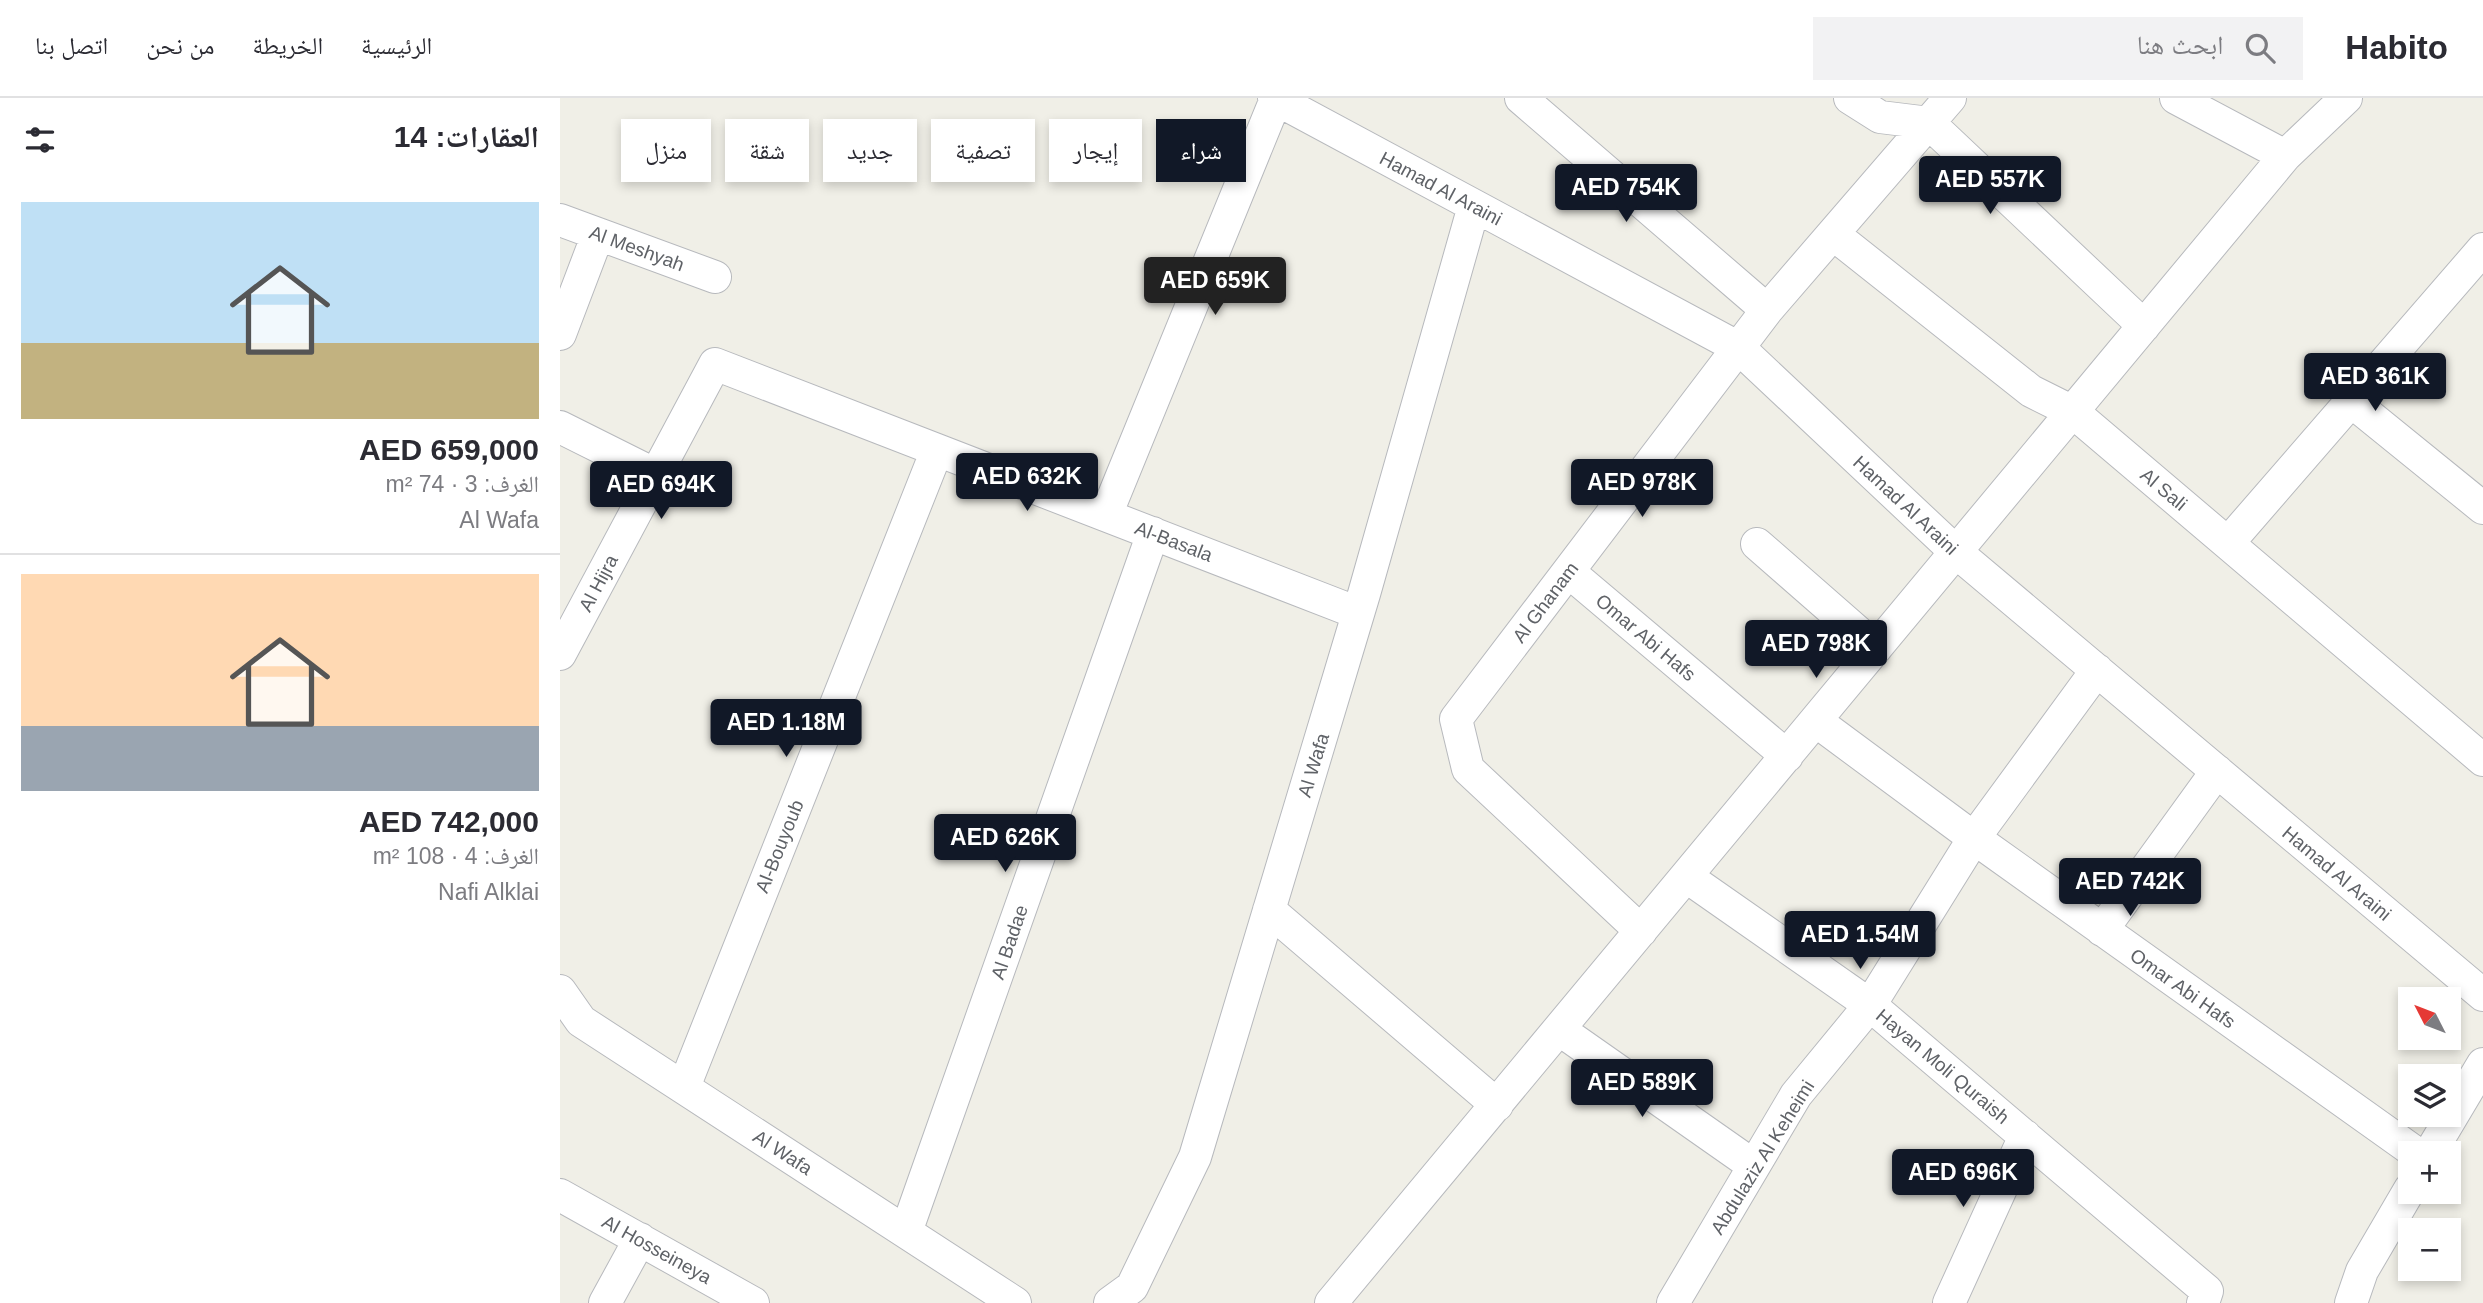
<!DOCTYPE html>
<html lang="ar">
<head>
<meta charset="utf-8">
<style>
  :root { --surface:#fff; --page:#f2f2f3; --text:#2b2b33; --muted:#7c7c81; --line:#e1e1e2; --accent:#111827 }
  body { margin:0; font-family:Arial,"Noto Naskh Arabic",sans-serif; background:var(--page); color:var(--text); direction:rtl; height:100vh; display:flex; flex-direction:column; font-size:26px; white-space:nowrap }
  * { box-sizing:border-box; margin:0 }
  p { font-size:23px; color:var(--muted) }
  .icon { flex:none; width:38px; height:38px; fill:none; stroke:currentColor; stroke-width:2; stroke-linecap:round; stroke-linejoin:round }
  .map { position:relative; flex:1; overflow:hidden; direction:ltr }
  .panel { display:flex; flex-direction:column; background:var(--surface); width:560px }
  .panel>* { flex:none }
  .hud { position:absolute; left:21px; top:21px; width:665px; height:63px; direction:rtl; display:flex; gap:14px }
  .needle { width:46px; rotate:312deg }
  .controls { position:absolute; left:1838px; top:889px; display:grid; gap:14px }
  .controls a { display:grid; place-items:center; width:63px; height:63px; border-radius:0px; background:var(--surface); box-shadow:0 4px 10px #0003; font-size:35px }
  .price { position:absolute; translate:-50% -60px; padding:0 16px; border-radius:7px; background:var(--accent); color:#fff; font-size:23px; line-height:46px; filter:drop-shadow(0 2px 4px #0008) }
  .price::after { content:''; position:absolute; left:50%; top:42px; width:21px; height:16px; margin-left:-10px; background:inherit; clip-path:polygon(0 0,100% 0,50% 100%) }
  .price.selected { background:#222; color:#fff }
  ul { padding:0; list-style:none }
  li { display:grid; align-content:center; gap:14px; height:371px; padding:0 21px }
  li+li { border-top:2px solid var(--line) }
  li span { display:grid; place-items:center; height:217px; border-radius:0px; color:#555 }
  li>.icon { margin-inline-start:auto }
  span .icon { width:126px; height:126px; fill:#fffc; stroke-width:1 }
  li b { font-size:30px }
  h2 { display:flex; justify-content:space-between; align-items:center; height:84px; padding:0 21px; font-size:30px }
  .chip { padding:0 24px; border-radius:0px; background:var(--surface); box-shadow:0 4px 10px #0003; font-size:24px; line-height:63px }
  .chip.selected { background:var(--accent); color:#fff }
  header { display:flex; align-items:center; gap:42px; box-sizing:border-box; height:98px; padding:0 35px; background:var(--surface); border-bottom:2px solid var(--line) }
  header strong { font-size:33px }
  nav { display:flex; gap:38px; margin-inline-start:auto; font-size:24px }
  .search { width:490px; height:63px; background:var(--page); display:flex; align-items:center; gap:18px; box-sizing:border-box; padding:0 24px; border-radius:0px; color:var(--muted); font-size:26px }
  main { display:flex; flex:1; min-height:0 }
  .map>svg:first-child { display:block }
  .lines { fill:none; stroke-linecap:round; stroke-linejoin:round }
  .minor-casing { stroke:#b7b9bd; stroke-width:34 }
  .minor { stroke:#fff; stroke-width:32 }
  .labels { text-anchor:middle; stroke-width:5; stroke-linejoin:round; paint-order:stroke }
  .street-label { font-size:19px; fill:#5f6267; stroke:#fff }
</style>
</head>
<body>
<header>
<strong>Habito</strong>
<div class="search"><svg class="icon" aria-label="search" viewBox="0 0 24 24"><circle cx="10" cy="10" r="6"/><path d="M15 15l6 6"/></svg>ابحث هنا</div>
<nav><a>الرئيسية</a><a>الخريطة</a><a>من نحن</a><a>اتصل بنا</a></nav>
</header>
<main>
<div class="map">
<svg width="1923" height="1205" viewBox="0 0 1923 1205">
  <rect width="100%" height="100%" fill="#f0efe7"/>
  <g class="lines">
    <defs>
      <path id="minor" d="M 714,0 L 1179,250 L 1396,454 L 1923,897
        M 961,0 L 1207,212
        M 1290,0 L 1320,19 L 1369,25 L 1584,228
        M 1616,0 L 1725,58
        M 0,122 L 155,179
        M 1273,136 L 1471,293 L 1513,314 L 1923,662
        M 0,236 L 38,136
        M 1791,303 L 1923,410
        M 0,329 L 96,377
        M 546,417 L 716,1
        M 1668,445 L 1923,151
        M 1197,446 L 1316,550
        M 1009,474 L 1227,658
        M 0,556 L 155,266 L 798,515
        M 1256,623 L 1414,740 L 1856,1055
        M 1127,779 L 1310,907 L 1647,1193 L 1643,1205
        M 709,812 L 937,1007
        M 1542,832 L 1657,673
        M 1081,833 L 908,671 L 896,621 L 1207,212 L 1390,0
        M 0,893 L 21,923 L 455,1205
        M 1000,932 L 1194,1068
        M 124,989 L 377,352
        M 1870,1055 L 1923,966
        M 0,1097 L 193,1205
        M 346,1134 L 593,435
        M 45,1205 L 80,1141
        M 550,1205 L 572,1189 L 635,1059 L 804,496 L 914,108
        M 771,1205 L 1725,58 L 1786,0
        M 1113,1205 L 1236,997 L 1310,907 L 1414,740 L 1537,572
        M 1389,1205 L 1465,1038
        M 1791,1205 L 1802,1173 L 1850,1091"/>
    </defs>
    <use href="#minor" class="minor-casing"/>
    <use href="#minor" class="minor"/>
  </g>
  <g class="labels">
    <g class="street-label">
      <text transform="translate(881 90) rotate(28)" y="7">Hamad Al Araini</text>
      <text transform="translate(77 150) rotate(20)" y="7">Al Meshyah</text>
      <text transform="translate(1604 391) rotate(40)" y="7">Al Sali</text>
      <text transform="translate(1346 407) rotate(43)" y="7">Hamad Al Araini</text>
      <text transform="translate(614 443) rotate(21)" y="7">Al-Basala</text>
      <text transform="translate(38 485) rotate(-62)" y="7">Al Hijra</text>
      <text transform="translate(985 504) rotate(-53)" y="7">Al Ghanam</text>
      <text transform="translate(1086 539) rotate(40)" y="7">Omar Abi Hafs</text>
      <text transform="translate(753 667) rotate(-73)" y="7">Al Wafa</text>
      <text transform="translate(219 748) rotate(-68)" y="7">Al-Bouyoub</text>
      <text transform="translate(1777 775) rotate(40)" y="7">Hamad Al Araini</text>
      <text transform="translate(449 844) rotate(-71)" y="7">Al Badae</text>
      <text transform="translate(1623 890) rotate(35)" y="7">Omar Abi Hafs</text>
      <text transform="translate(1383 968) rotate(40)" y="7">Hayan Moli Quraish</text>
      <text transform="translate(223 1054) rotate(33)" y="7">Al Wafa</text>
      <text transform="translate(1202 1059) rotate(-58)" y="7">Abdulaziz Al Keheimi</text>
      <text transform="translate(97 1151) rotate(29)" y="7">Al Hosseineya</text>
    </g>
  </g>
</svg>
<div class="controls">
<a><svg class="needle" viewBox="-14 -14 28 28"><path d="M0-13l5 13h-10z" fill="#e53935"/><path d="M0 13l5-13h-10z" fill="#7c7c81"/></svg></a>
<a><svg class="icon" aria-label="layers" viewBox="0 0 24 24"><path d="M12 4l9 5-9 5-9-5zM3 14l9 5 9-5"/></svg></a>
<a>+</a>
<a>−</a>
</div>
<b class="price" style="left:1430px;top:118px">AED 557K</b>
<b class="price" style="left:1066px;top:126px">AED 754K</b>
<b class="price selected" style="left:655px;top:219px">AED 659K</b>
<b class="price" style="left:1815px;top:315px">AED 361K</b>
<b class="price" style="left:467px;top:415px">AED 632K</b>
<b class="price" style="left:1082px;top:421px">AED 978K</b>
<b class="price" style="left:101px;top:423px">AED 694K</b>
<b class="price" style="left:1256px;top:582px">AED 798K</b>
<b class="price" style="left:226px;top:661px">AED 1.18M</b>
<b class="price" style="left:445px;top:776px">AED 626K</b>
<b class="price" style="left:1570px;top:820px">AED 742K</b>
<b class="price" style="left:1300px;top:873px">AED 1.54M</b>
<b class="price" style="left:1082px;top:1021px">AED 589K</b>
<b class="price" style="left:1403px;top:1111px">AED 696K</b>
<div class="hud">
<a class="chip selected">شراء</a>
<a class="chip">إيجار</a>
<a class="chip">تصفية</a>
<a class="chip">جديد</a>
<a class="chip">شقة</a>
<a class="chip">منزل</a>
</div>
</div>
<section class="panel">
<h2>العقارات: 14<svg class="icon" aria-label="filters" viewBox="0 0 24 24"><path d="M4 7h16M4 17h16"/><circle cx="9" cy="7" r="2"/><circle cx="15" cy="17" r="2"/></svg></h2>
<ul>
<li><span style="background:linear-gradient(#bfe0f5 65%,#c2b280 0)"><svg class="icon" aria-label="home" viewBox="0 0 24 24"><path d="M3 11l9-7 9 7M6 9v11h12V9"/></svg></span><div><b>AED 659,000</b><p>الغرف: 3 · 74 m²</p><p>Al Wafa</p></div></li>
<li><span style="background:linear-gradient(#ffd9b3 70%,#9aa5b1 0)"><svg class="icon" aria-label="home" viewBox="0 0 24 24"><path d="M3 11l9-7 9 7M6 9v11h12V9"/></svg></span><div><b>AED 742,000</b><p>الغرف: 4 · 108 m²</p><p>Nafi Alklai</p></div></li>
</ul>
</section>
</main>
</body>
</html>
